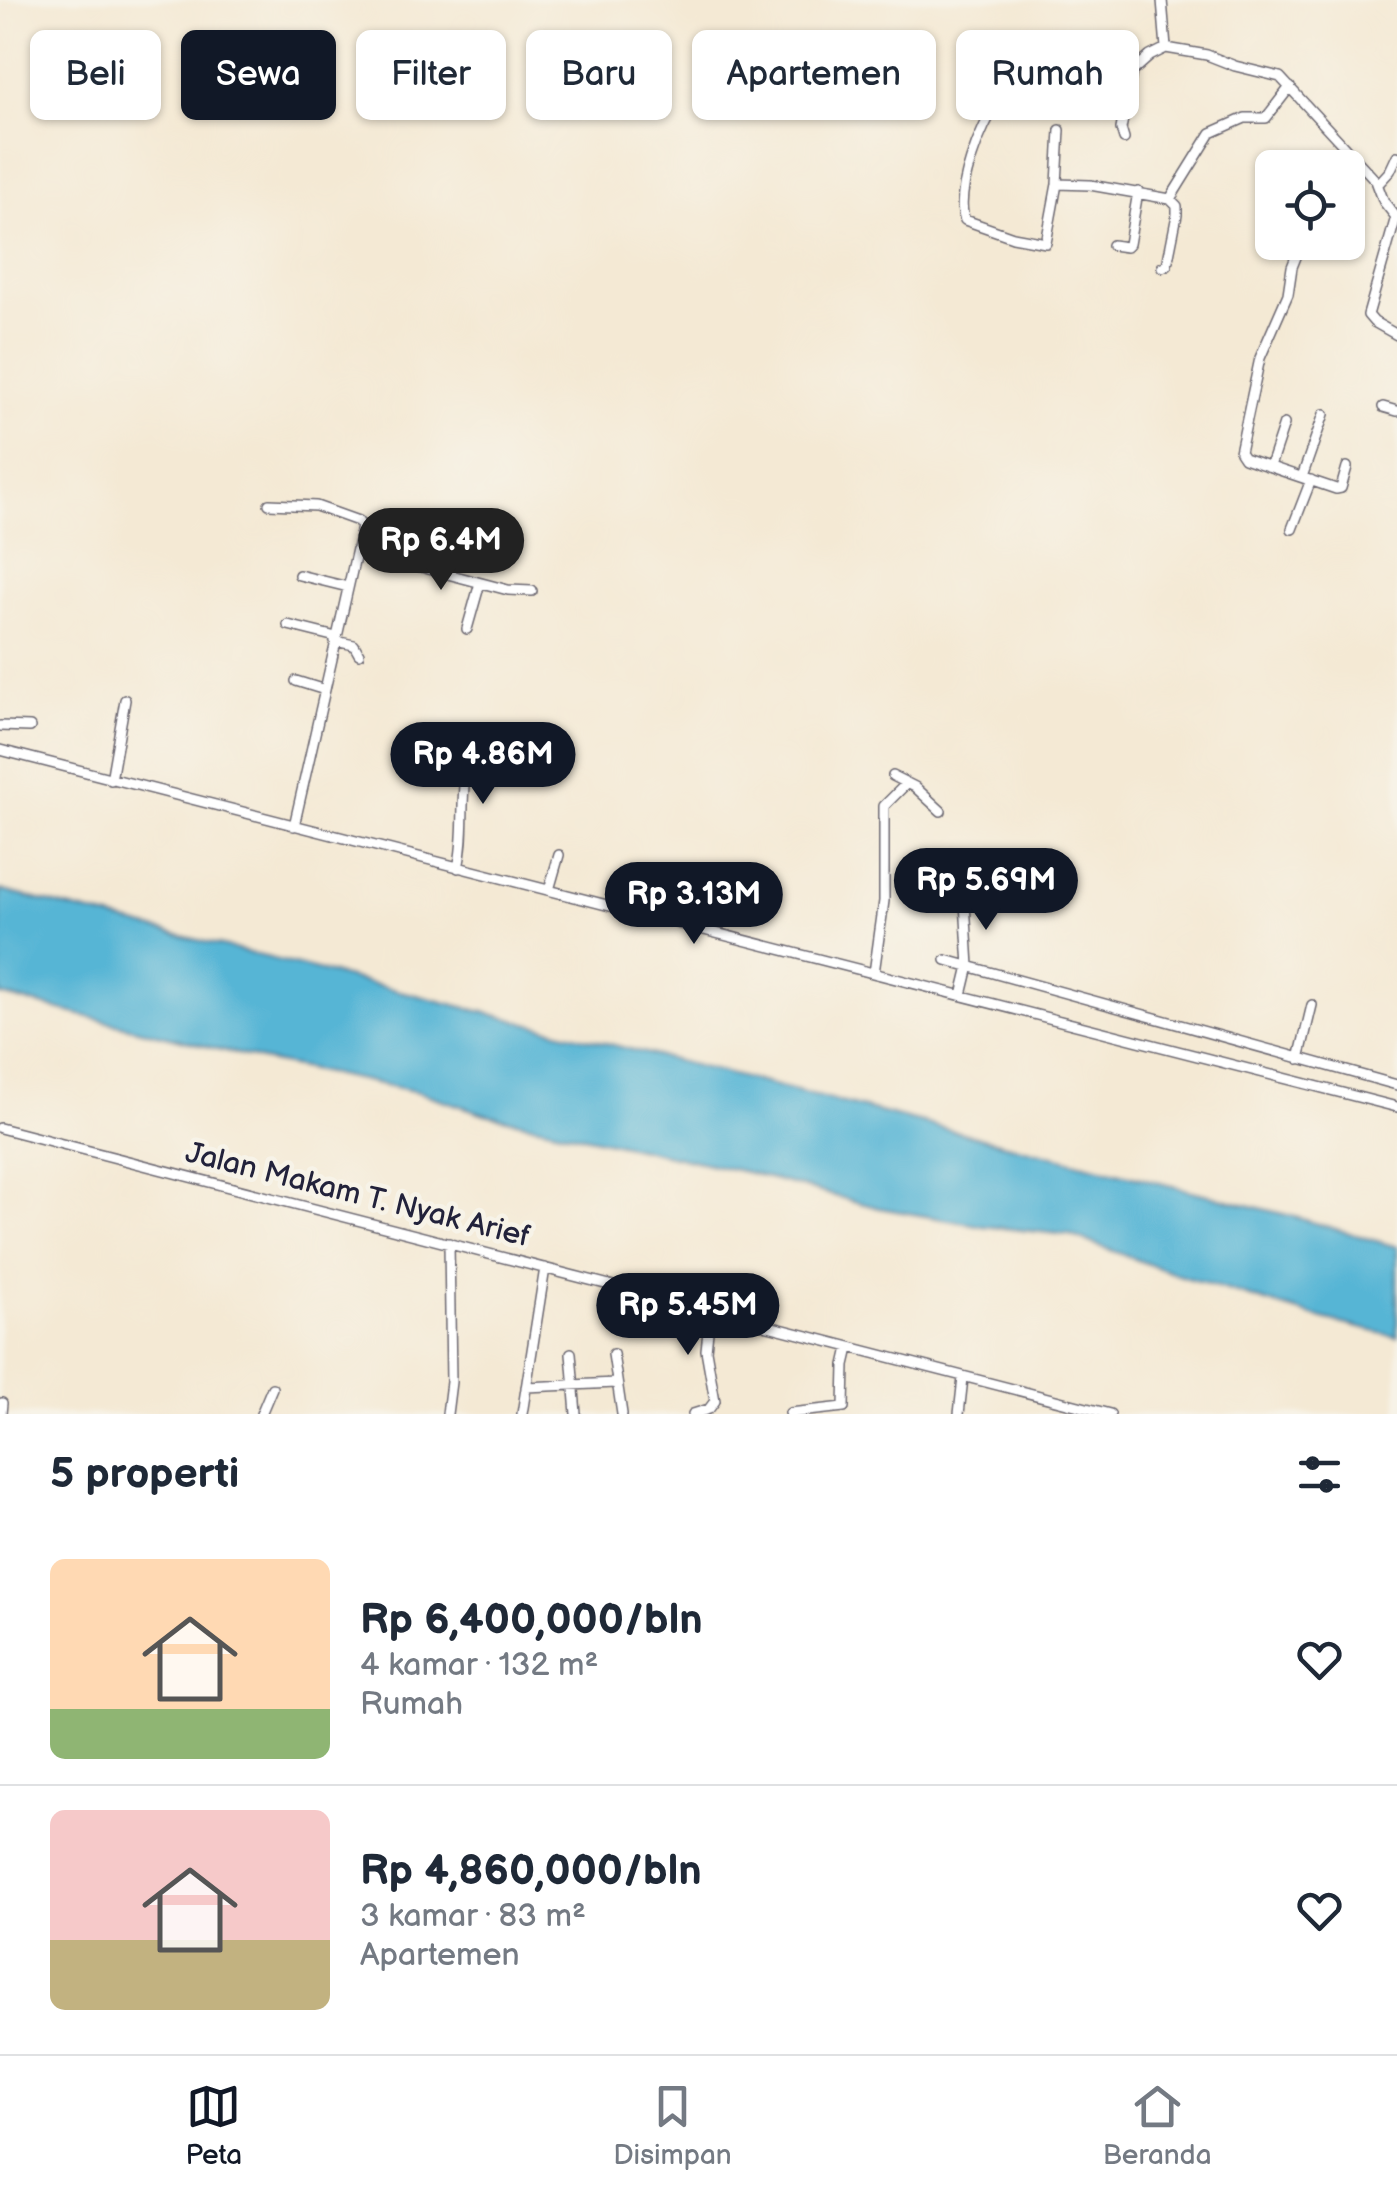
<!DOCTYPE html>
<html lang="id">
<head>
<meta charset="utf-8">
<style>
  :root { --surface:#fff; --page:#f6f6f7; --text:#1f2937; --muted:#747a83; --line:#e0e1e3; --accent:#111827 }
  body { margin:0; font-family:"Balsamiq Sans",sans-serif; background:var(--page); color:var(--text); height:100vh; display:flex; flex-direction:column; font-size:38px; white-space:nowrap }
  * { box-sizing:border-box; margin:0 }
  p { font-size:32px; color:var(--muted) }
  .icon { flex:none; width:55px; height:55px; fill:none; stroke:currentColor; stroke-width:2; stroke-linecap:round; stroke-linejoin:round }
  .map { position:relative; height:1414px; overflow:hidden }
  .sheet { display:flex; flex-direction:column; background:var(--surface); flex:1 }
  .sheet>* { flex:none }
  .hud { position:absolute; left:30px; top:30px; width:1338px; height:90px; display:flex; gap:20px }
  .tools { position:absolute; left:1255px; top:150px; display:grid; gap:20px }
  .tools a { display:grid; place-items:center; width:110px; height:110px; border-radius:15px; background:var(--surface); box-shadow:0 2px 8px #0004; font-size:50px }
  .price { position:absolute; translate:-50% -85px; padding:0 22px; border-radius:35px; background:var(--accent); color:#fff; font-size:32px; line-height:65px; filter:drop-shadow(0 2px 5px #0008) }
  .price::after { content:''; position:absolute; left:50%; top:60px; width:30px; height:22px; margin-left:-15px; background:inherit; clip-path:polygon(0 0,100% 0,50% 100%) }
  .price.active { background:#222; color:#fff }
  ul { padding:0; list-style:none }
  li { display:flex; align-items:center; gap:30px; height:250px; padding:0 50px }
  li+li { border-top:2px solid var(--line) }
  li span { display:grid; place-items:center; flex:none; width:280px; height:200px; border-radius:15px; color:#555 }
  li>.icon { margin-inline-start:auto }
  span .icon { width:120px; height:120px; fill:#fffc; stroke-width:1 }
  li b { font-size:42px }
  h2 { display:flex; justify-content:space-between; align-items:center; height:120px; padding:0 50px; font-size:42px }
  .tag { padding:0 35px; border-radius:15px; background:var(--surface); box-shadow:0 2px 8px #0004; font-size:35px; line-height:90px }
  .tag.active { background:var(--accent); color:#fff }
  .menu { display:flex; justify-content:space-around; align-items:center; height:140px; border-top:2px solid var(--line); background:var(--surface); font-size:28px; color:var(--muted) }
  .menu a { display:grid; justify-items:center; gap:5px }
  .menu .active { color:var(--accent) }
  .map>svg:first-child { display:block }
  .water { fill:#56b5d5; stroke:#3c6c88; stroke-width:2.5 }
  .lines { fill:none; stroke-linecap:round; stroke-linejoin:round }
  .minor-casing { stroke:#6c6871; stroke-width:12 }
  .minor { stroke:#fff; stroke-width:9 }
  .labels { text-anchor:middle; stroke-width:9; stroke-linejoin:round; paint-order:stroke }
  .street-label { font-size:30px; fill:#22223b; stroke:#f7f3e8 }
</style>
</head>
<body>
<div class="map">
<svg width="1397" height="1414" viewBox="0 0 1397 1414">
  <rect width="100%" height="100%" fill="#f7f3e8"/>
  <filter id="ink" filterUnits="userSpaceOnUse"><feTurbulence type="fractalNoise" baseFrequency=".01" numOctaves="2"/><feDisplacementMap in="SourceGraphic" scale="20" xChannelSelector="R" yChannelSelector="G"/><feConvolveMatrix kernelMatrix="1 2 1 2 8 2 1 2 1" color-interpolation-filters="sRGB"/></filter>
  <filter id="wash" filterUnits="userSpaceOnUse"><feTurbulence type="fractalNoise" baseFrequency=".0048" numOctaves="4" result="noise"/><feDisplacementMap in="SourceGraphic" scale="40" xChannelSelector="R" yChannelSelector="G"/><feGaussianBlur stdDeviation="2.25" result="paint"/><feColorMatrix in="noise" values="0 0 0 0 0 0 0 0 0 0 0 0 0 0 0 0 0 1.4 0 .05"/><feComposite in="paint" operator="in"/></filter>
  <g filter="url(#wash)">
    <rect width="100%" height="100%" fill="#f4e9d4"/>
    <path class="water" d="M 0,890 L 1295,1217 L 1397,1247 L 1397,1337 L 1319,1318 L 1178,1275 L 1070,1235 L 983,1226 L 879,1208 L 754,1174 L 485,1114 L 419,1092 L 262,1060 L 0,995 Z"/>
  </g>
  <g filter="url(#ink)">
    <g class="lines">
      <defs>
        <path id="minor" d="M 1162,0 L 1166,48 L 1207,55 L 1235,66 L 1280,77 L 1376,181 L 1384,202 L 1396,217 L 1368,315 L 1374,322 L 1397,335
          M 1060,130 L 1057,184 L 1046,243 L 1013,237 L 965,220 C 954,194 981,124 998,103 L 1029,100 L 1051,93 L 1070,95 L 1132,72 L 1150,56 L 1166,48
          M 1124,139 L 1121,129 L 1132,72
          M 1336,168 L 1345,150
          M 1057,184 L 1090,185 L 1170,199 L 1211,133 L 1245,118 L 1266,118 L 1290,87
          M 1378,184 L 1390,171 L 1397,156
          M 1302,242 L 1292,267 L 1288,294 L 1260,358 L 1240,452 L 1244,458 L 1336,489 L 1341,488 L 1347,467
          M 1333,242 L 1341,245
          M 1112,245 L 1126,247 L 1129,244 L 1138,192
          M 1162,267 L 1167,265 L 1177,215 L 1177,206 L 1170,199
          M 1383,407 L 1397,411
          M 1270,466 L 1284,424
          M 1302,477 L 1324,414
          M 269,504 L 316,506 L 358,521 L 362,527 L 294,826
          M 1292,529 L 1311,480
          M 357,550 L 508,590 L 532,591
          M 299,575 L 348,587
          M 288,625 L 336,637
          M 467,629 L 480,583
          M 335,641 L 354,645 L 359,654
          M 296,681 L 325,690
          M 0,726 L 30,727
          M 0,750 L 1397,1107
          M 893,776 L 915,787 L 941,811
          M 111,780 L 125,700
          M 458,868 C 466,835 460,803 466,769
          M 549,890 L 559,855
          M 946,960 L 1397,1085
          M 874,973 L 884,901 L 884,806 L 906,784
          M 962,995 L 969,966 L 965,903 L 992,886
          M 1299,1059 L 1312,1005
          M 0,1128 L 1110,1414
          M 571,1353 L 576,1414
          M 613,1354 L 622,1414
          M 526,1387 L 616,1383
          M 790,1413 L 844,1407 L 845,1365 L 849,1348
          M 1,1414 L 2,1403
          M 261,1414 L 272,1388
          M 447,1414 L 451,1382 L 449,1243
          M 522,1414 L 545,1268
          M 693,1414 L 709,1409 L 715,1401 L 706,1350 L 710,1313
          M 959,1414 L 963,1378"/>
      </defs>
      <use href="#minor" class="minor-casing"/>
      <use href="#minor" class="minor"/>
    </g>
  </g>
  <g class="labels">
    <g class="street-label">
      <text transform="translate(358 1194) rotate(14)" y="10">Jalan Makam T. Nyak Arief</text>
    </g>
  </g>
</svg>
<div class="tools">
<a><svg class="icon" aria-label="locate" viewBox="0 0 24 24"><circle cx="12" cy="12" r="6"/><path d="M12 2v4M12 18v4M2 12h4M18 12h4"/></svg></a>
</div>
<b class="price active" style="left:441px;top:593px">Rp 6.4M</b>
<b class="price" style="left:483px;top:807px">Rp 4.86M</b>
<b class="price" style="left:986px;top:933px">Rp 5.69M</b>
<b class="price" style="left:694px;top:947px">Rp 3.13M</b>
<b class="price" style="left:688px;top:1358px">Rp 5.45M</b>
<div class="hud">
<a class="tag">Beli</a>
<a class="tag active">Sewa</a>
<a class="tag">Filter</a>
<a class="tag">Baru</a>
<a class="tag">Apartemen</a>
<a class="tag">Rumah</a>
</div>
</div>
<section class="sheet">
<h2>5 properti<svg class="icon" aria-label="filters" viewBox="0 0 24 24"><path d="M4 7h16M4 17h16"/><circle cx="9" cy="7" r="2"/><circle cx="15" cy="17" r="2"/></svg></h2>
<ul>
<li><span style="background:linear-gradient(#ffd9b3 75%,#8fb573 0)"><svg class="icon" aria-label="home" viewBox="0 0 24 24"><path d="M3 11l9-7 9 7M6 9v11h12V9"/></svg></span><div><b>Rp 6,400,000/bln</b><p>4 kamar · 132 m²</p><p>Rumah</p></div><svg class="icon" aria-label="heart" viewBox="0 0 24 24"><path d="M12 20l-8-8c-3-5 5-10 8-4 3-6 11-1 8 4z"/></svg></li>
<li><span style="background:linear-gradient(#f6c9c9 65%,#c2b280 0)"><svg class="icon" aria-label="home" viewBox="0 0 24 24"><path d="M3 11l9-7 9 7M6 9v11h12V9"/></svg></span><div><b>Rp 4,860,000/bln</b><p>3 kamar · 83 m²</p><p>Apartemen</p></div><svg class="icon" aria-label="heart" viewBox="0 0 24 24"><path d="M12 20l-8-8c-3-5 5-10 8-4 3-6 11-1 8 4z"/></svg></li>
</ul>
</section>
<nav class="menu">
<a class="active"><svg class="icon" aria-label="map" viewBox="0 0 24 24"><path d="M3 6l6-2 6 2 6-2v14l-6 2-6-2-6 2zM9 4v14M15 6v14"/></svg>Peta</a>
<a><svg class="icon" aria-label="saved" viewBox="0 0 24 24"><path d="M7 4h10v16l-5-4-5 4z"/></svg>Disimpan</a>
<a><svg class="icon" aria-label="home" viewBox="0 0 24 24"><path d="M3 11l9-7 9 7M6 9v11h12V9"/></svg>Beranda</a>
</nav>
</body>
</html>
